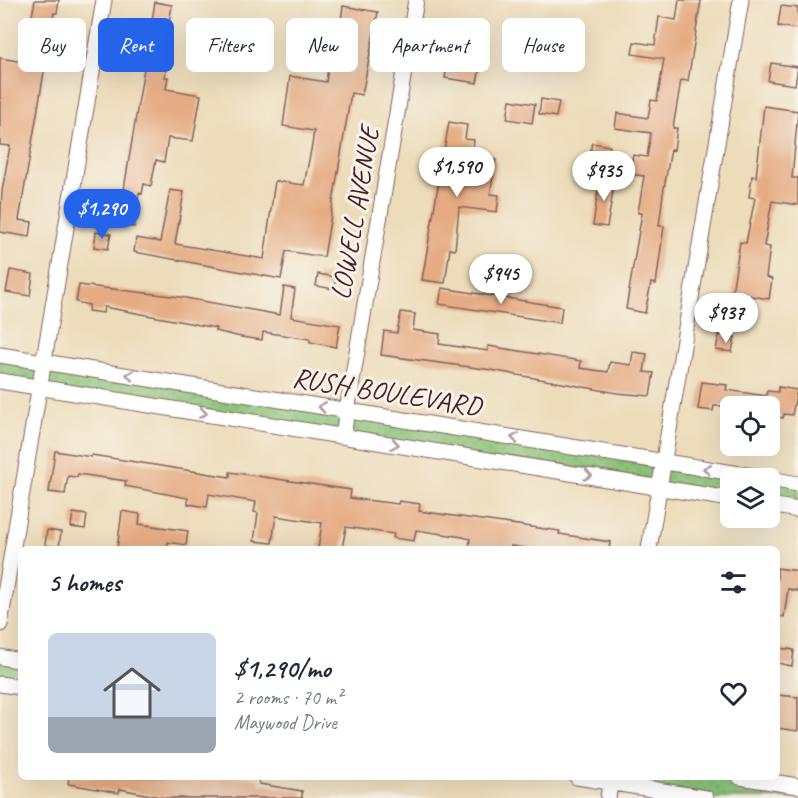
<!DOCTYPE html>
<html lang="en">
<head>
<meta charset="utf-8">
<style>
  :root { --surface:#fff; --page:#f6f6f7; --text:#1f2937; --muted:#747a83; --accent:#2563eb }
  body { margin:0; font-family:Caveat,sans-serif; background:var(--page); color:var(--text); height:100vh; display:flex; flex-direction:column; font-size:22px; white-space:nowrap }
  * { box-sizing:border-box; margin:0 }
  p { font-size:20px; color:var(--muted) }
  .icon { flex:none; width:33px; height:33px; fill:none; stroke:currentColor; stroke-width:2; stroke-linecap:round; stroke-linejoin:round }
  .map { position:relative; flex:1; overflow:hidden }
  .drawer { position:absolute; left:18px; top:546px; width:762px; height:234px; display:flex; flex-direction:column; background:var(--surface); border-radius:9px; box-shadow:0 6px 24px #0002 }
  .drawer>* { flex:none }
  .top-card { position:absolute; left:18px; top:18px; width:762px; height:54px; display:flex; gap:12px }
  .controls { position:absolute; left:720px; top:396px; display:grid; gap:12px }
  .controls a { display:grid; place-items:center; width:60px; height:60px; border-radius:9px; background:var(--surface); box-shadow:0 6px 24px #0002; font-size:30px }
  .price { position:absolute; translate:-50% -51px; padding:0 14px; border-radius:21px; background:#fff; color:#222; font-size:20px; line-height:39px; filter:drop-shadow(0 2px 3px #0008) }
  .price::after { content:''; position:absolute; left:50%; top:36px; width:18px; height:14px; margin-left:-9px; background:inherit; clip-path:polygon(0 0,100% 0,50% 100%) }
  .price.current { background:var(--accent); color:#fff }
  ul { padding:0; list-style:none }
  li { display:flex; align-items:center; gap:18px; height:150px; padding:0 30px }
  li span { display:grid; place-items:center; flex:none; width:168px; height:120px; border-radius:9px; color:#555 }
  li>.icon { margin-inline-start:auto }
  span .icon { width:72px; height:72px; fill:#fffc; stroke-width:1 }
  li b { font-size:26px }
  h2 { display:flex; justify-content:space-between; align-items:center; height:72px; padding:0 30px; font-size:26px }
  .tag { padding:0 21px; border-radius:9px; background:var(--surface); box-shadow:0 6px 24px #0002; font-size:21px; line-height:54px }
  .tag.current { background:var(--accent); color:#fff }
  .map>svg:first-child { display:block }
  .grass { fill:url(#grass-dots); stroke:#6a7252; stroke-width:1.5 }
  .building { fill:#e5ac83 }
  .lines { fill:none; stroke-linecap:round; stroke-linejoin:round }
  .minor-casing { stroke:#83615d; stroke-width:17 }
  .minor { stroke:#fff; stroke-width:15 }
  .oneway { stroke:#ae9aa0 }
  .labels { text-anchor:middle; stroke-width:6; stroke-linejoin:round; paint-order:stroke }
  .street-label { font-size:28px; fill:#4a1f2b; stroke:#f7f3e8 }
</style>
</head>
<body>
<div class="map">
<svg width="798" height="798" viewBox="0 0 798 798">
  <defs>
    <pattern id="grass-dots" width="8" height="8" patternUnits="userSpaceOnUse" patternTransform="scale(1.5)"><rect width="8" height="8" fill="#89c479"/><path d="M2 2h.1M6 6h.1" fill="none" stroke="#729f63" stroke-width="1.8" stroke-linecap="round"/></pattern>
  </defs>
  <rect width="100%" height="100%" fill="#f7f3e8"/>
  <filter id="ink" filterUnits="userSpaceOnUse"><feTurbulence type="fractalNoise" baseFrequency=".0167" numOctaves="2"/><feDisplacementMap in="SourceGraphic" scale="12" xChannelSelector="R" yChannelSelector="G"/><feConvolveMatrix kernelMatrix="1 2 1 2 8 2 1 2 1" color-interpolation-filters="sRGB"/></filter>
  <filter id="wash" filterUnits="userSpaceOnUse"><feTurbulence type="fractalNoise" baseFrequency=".008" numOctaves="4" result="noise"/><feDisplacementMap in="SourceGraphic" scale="24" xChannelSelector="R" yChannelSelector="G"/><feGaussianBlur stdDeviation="1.35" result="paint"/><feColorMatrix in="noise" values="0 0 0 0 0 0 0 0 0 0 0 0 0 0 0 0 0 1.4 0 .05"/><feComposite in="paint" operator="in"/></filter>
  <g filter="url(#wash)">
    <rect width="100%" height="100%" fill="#eddcba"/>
    <path class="grass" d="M 0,355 L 730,478 L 730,499 L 0,381 Z
      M 770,479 L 798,484 L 798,510 L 770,505 Z
      M 0,657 L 21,661 L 21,687 L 0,684 Z
      M 577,777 L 740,777 L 798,786 L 798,798 L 706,798 Z"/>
    <g id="blocks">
      <path class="building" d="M 35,0 L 59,0 L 57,13 L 54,13 L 19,220 L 32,222 L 30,237 L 0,232 L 2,191 L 10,146 L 0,145 L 0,58 L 23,62 Z
        M 679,0 L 701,0 L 688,81 L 681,80 L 673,128 L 677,128 L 674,150 L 671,149 L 663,194 L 659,226 L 664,226 L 656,284 L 651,283 L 645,313 L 626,309 L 642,213 L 638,213 L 644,176 L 629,174 L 633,155 L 647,157 L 651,133 L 615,128 L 617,113 L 648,118 L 651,100 L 657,101 L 664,59 L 632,54 L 634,42 L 655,45 L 659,17 L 676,20 Z
        M 155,2 L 172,5 L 166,42 L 170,43 L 165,77 L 168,77 L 166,89 L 201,95 L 193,141 L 168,138 L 164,162 L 156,160 L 151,186 L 144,184 L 142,194 L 139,193 L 134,227 L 118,225 Z
        M 343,6 L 378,12 L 362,95 L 351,93 L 324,257 L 286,251 L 281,279 L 134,252 L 136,238 L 160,242 L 170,190 L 184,192 L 175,244 L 264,259 L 275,181 L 304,185 L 312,145 L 314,131 L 283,126 L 290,76 L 326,82 L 328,68 L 334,69 Z
        M 781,6 L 798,8 L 798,29 L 778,26 Z
        M 448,57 L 481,62 L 477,83 L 445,78 Z
        M 771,63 L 798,67 L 795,85 L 768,81 Z
        M 541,99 L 559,102 L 556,117 L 539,114 Z
        M 510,100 L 535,104 L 532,123 L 507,119 Z
        M 764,106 L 798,111 L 792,178 L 798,178 L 798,205 L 772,201 L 764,246 L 770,247 L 766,277 L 772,279 L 769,299 L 732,293 L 740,242 L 746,243 L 755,198 L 749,197 L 752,176 L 756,177 Z
        M 449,122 L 467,125 L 465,139 L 474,140 L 472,157 L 496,160 L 490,194 L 499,195 L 497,212 L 459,207 L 455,250 L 450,249 L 445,283 L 422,280 Z
        M 592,143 L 610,146 L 606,165 L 589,162 Z
        M 600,178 L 615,180 L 607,227 L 593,225 Z
        M 96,232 L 111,234 L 108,249 L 94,247 Z
        M 10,270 L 33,274 L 30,296 L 6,292 Z
        M 318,274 L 336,277 L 334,289 L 316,286 Z
        M 79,285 L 180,297 L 280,315 L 284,287 L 295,289 L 291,317 L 340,325 L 336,347 L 310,342 L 310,339 L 263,332 L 262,340 L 241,337 L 215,331 L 216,328 L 104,307 L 103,313 L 88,311 L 89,305 L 76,302 Z
        M 442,288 L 562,307 L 560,323 L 439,304 Z
        M 401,312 L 415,314 L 413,330 L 440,334 L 439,344 L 488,351 L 488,346 L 581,361 L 580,368 L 608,372 L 610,362 L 631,365 L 633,352 L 647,354 L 644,372 L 654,373 L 650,396 L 617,393 L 485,369 L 381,355 L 384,331 L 397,333 Z
        M 719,335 L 735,337 L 732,352 L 716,350 Z
        M 702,382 L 727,385 L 726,390 L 766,396 L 767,391 L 778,392 L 778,387 L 797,390 L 792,415 L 784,414 L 783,418 L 770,416 L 770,406 L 714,406 L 713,411 L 698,409 Z
        M 55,451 L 91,457 L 92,455 L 230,477 L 230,472 L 351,490 L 350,498 L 398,504 L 399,501 L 420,504 L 419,511 L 560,531 L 559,534 L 610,542 L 609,549 L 530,549 L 511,546 L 511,549 L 469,549 L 470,539 L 463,537 L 416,530 L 414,541 L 393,538 L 394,534 L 346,527 L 342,549 L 318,549 L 322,523 L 276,516 L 272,543 L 254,541 L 258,513 L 254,512 L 256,502 L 209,494 L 207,507 L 188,504 L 188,498 L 125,486 L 126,481 L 78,474 L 77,477 L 68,476 L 65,494 L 49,492 Z
        M 122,511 L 140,514 L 139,524 L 188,531 L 186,545 L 168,542 L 167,549 L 117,549 Z
        M 73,513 L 87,515 L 85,529 L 71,527 Z
        M 47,530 L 61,532 L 59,547 L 45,545 Z
        M 777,568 L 798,571 L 798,591 L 788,589 L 784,617 L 777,616 Z
        M 779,648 L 794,650 L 792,666 L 777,663 Z
        M 777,695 L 798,697 L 798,731 L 777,728 Z
        M 69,777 L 244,777 L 260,779 L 259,784 L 302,791 L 302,798 L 165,798 L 120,789 L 119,793 L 68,784 Z"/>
    </g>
  </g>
  <g filter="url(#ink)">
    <use href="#blocks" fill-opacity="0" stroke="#83615d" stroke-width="1.5"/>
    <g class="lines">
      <defs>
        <path id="minor" d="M 0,355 L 765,478
          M 0,381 L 730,499
          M 343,435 L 416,0
          M 770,479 L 798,484
          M 770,505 L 798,510
          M 649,549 L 741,0
          M 0,624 L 104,0
          M 0,657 L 21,661
          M 0,684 L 21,687
          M 577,777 L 706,798
          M 740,777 L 798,786
          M 608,798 L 611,777"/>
      </defs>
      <use href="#minor" class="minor-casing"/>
      <use href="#minor" class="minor"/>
    </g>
    <defs><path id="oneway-chevron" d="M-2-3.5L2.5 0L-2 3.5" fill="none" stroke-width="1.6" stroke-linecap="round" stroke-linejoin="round" transform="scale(1.5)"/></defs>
    <g class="oneway">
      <use href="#oneway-chevron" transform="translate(130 375) rotate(-171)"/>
      <use href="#oneway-chevron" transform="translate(322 407) rotate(-171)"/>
      <use href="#oneway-chevron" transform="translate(203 413) rotate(9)"/>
      <use href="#oneway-chevron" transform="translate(515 438) rotate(-171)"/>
      <use href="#oneway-chevron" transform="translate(395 444) rotate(9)"/>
      <use href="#oneway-chevron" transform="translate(707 469) rotate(-171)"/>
      <use href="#oneway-chevron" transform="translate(588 475) rotate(9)"/>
    </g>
  </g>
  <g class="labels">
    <g class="street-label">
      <text transform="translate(354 213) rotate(-80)" y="10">LOWELL AVENUE</text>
      <text transform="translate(387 391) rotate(9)" y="10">RUSH BOULEVARD</text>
    </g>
  </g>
</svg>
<div class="controls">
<a><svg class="icon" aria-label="locate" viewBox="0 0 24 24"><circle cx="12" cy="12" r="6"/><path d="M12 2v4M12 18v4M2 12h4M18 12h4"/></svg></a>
<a><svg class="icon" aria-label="layers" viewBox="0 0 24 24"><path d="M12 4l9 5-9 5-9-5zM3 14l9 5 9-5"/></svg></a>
</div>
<b class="price" style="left:457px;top:198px">$1,590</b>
<b class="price" style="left:604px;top:202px">$935</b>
<b class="price current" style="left:102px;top:240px">$1,290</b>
<b class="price" style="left:501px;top:305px">$945</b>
<b class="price" style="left:726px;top:344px">$937</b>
<div class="top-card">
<a class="tag">Buy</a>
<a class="tag current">Rent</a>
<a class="tag">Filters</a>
<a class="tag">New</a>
<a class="tag">Apartment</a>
<a class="tag">House</a>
</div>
<section class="drawer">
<h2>5 homes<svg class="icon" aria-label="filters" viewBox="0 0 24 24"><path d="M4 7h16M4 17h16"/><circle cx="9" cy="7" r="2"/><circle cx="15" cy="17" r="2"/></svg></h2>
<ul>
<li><span style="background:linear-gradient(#c9d6e8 70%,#9aa5b1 0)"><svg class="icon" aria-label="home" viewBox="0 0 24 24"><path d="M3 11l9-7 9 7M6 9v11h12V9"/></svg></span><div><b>$1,290/mo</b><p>2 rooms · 70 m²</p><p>Maywood Drive</p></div><svg class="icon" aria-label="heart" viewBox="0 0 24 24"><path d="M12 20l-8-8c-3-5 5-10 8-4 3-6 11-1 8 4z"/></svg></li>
</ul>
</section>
</div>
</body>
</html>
